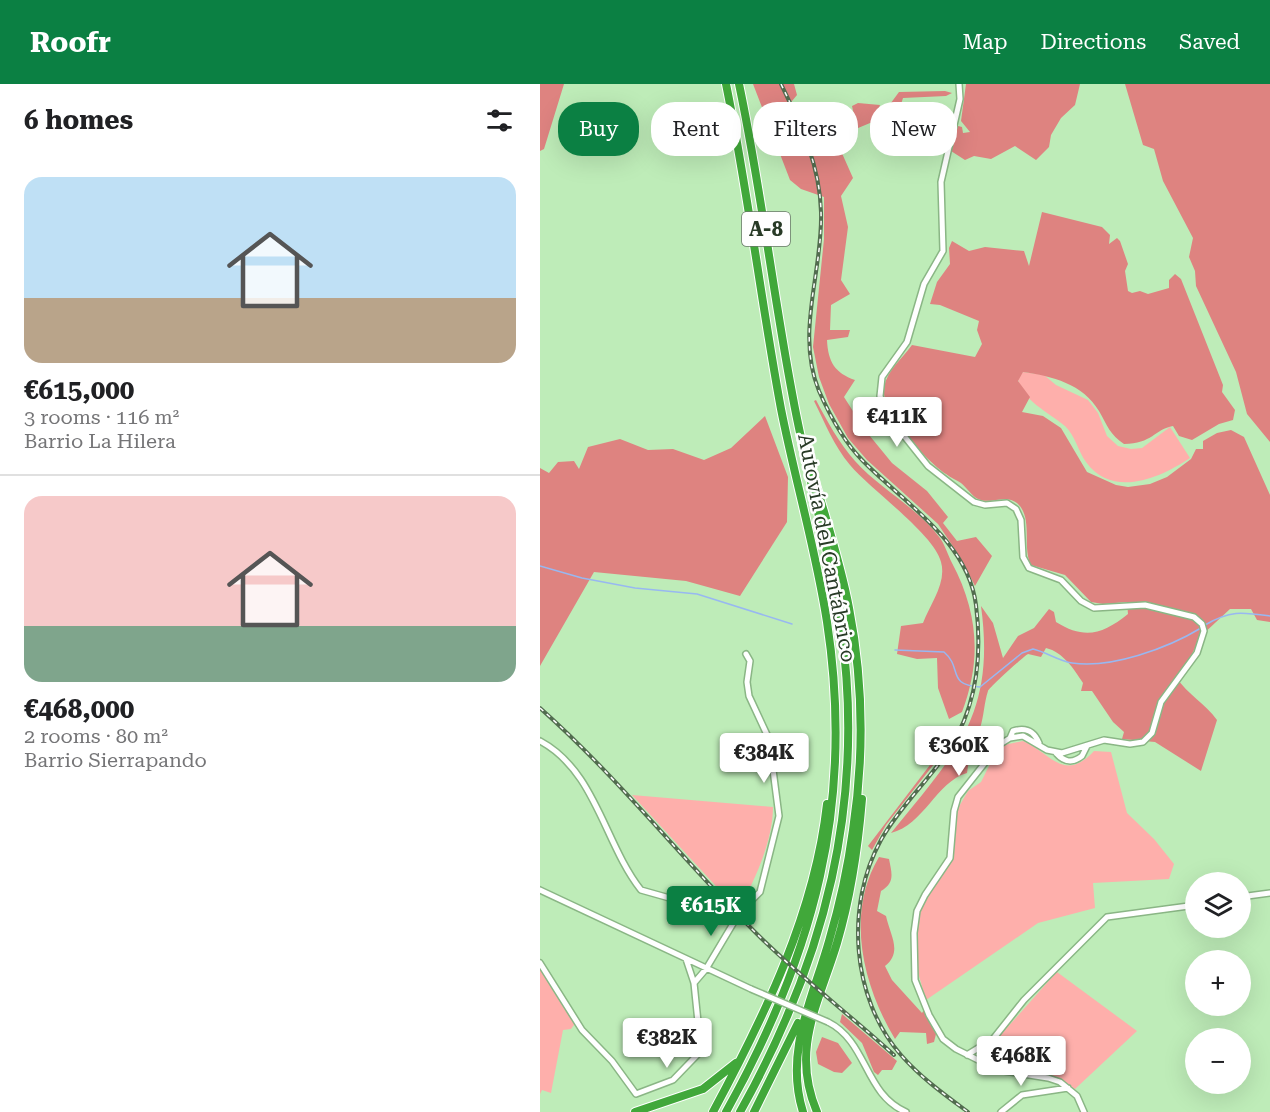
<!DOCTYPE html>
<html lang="en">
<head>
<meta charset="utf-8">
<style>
  :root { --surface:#fff; --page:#f2f2f2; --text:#202124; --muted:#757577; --line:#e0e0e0; --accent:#0b8043 }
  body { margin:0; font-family:"Roboto Serif",serif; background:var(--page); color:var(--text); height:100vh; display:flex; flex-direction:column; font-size:22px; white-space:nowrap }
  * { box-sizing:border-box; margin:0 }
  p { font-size:20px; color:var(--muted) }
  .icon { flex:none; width:33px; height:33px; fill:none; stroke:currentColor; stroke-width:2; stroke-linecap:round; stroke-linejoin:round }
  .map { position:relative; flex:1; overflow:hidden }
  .side { display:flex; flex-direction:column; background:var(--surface); width:540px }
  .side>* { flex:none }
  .top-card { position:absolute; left:18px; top:18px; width:570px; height:54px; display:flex; gap:12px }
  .tools { position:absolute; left:645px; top:788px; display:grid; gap:12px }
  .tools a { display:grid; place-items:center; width:66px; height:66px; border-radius:50%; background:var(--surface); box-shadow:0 6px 24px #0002; font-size:30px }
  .price { position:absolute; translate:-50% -51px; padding:0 14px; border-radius:6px; background:#fff; color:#222; font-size:20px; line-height:39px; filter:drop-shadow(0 2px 3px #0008) }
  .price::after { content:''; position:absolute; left:50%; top:36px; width:18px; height:14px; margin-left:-9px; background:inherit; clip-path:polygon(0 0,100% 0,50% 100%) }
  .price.on { background:var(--accent); color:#fff }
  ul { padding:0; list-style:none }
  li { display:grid; align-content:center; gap:12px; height:318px; padding:0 24px }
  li+li { border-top:2px solid var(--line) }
  li span { display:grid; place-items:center; height:186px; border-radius:18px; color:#555 }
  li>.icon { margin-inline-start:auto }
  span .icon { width:108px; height:108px; fill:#fffc; stroke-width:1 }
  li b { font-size:26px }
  h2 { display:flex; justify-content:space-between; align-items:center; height:72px; padding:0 24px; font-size:26px }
  .chip { padding:0 21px; border-radius:24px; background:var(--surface); box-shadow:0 6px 24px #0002; font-size:21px; line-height:54px }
  .chip.on { background:var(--accent); color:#fff }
  header { display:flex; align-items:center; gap:36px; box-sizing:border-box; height:84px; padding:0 30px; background:var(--accent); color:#fff }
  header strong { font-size:28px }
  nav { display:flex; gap:33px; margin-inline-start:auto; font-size:21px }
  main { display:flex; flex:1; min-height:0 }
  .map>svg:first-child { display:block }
  .green { fill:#feafab }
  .forest { fill:#de8380 }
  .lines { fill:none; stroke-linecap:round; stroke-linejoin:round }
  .stream { stroke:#98b8f1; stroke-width:1.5 }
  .minor-casing { stroke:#8ab685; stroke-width:8 }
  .highway-casing { stroke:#fff; stroke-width:10 }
  .minor { stroke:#fff; stroke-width:5 }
  .highway { stroke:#41a83a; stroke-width:8 }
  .rail-casing { stroke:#526c4f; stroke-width:4 }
  .rail { stroke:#fefefe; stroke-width:1.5; stroke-dasharray:4.5; stroke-linecap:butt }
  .minor-bridge-casing { stroke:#8ab685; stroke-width:8; stroke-linecap:butt }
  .minor-bridge { stroke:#fff; stroke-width:5 }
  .labels { text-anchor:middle; stroke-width:5; stroke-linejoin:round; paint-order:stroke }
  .shield { fill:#fefefe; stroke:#687567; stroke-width:1.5 }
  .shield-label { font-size:20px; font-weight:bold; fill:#283a26 }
  .street-label { font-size:21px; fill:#283a26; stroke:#fefefe }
</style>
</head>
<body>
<header>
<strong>Roofr</strong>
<nav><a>Map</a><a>Directions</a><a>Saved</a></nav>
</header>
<main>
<section class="side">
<h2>6 homes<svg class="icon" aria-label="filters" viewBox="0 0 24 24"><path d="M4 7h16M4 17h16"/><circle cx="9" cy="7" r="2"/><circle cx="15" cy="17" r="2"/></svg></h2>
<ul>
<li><span style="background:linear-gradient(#bfe0f5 65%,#b9a48a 0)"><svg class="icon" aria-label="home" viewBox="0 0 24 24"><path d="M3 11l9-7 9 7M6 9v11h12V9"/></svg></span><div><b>€615,000</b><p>3 rooms · 116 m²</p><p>Barrio La Hilera</p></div></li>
<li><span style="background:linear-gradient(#f6c9c9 70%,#7fa58c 0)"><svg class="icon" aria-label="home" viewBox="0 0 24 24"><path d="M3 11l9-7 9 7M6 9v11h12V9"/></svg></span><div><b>€468,000</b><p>2 rooms · 80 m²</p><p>Barrio Sierrapando</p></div></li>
</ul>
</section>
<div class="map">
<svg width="730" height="1028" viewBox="0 0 730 1028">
  <rect width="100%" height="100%" fill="#beecb8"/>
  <path class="green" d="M 483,288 L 504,291 L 516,301 L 548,316 L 558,329 L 567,352 L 578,362 L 591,365 L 602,364 L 630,343 L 650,374 C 620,394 573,415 546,378 C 538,367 535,351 525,342 C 511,330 478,314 478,293 Z
    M 483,657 C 512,670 524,699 554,667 L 571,668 L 587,729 L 614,755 L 634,780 L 629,795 L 553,799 L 555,824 L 498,839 L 386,916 L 377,885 L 378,836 L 383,819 L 412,777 L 417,726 L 428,707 L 441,698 L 454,672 L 464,661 Z
    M 92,711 L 233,723 C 233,756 215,797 198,826 Z
    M 0,882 L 36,938 L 31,945 L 23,946 L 11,1009 L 2,1006 L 0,1010 Z
    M 517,888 L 597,947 L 535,1005 L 510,991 L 461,983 L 438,970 C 468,947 491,915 517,888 Z"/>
  <path class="forest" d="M 0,0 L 24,0 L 4,65 L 0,67 Z
    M 213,0 L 254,0 L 257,11 L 247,23 L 258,46 L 275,38 L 283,47 L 296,28 L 301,67 L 313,94 L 301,112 L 308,143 L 301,196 L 310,210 L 291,221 L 290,246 L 310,246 L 308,253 L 287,256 C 288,278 295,289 315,296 L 304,313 L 325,346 L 352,379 L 387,407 L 408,433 L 403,439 L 417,457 L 436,453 L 452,472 L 435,502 L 420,473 L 398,440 L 327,376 L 308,354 L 289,320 L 279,293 L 273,263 L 284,155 L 284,113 L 261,105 L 250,96 Z
    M 426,0 L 540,0 L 535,21 L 521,34 L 511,51 L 509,63 L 496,76 L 475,62 L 451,75 L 434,72 L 425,76 L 411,67 L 418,42 L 422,43 L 423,49 L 430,48 L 421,37 Z
    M 585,0 L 730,0 L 730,358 L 707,330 L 696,288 L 656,202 L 655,187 L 649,173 L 653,154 L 623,97 L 614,65 L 603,61 Z
    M 405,7 L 412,9 L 406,12 L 363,14 L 356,36 L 330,39 L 311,47 L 314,31 L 312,22 L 318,19 L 340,21 L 338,27 L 345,27 L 359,8 Z
    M 502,128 L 562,143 L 570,151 L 569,160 L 577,154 L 580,157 L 588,180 L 585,187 L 588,207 L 592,209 L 600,207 L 608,210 L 629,204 L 629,196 L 635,190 L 641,195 L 683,301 L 682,308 L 695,326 L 693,336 L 679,340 L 652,356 L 639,352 L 633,342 C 615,345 612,360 584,360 C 570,351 567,341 559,327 C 543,300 512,292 483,288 L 478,297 L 490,313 L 482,328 L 503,332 L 521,344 L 547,388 L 576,401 L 588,403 L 610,400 L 627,393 L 651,375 L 656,365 L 663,365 L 663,357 L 677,349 L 691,346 L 704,353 L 730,411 L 730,538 L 717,536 L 711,525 L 690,525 L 661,552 L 647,580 L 636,593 C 648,611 665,619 677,636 L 661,687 L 615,658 L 582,655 L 584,648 L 573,638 L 552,607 L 541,607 L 543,599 C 534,585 523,568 506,564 L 501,573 L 488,570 C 484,572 449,604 448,607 C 444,619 444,632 440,644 C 435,660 429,672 427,689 C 396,698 384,741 351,749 C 415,670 456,631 441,522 L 453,539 L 463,574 L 478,552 L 494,544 L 509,525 L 514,528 L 516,538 C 545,556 563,550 588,530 L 587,518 L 563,520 L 551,518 L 525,491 L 491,481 C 482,464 493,434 478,420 C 467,409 450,421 438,415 C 432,412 427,404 421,399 C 417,396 411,394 406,390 C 386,376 340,328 344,303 C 348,285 362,275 372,261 L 435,273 L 442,260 L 437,246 L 439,237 L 400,221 L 390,220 L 397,198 L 410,180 L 409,164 L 412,157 L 429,167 L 445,163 L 484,167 L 489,182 Z
    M 276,316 C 287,337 299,359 315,377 C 340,405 377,423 400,454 C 405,461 408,471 412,479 C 438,528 442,576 422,628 L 409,635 L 398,604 L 397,574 L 377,575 L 357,570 L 361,542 L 383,539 C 390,520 407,499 401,478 C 394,450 331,406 310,381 C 294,362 285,339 274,317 Z
    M 225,332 L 248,393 L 247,438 L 200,512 L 146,497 L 54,488 L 0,582 L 0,384 L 9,389 L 18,378 L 34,377 L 39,385 L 48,363 L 80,355 L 108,366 L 133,365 L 164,376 L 191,364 Z
    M 406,660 L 409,661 L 346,741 L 332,766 L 328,762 Z
    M 339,773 L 349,775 C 352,790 355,799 341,807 L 337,827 L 346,832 C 350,851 363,868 345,882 L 352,896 L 382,929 L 384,926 L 396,950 L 394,958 L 387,960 L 386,949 L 360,948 L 355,955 C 323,902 305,830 339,773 Z
    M 302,930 L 357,977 L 352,986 L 342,986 L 338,991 L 334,988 L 322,959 L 300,938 Z
    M 282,953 L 298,959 L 312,979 L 302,989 L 294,988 L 278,980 L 276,968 Z"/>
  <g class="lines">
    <path class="stream" d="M 0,482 L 42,494 L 95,504 L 157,510 L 252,540
      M 665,541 C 690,526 702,528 730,532
      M 355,566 L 404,568 C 423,584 406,601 440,603 L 482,569 L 493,565 C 506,568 519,577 532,579 C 571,585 628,564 661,544"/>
    <defs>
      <path id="minor" d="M 419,0 L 420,15 L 401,98 L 403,167 L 384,200 L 367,258 L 342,293 L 340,312 L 345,328 L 388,382 L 434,418 L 445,421 L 467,419 L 476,425 L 481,436 L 483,473 L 489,484 L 521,496 L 541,517 L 554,524 L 605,521 L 654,533 L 662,540 L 664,547 L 657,569 L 621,618 L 612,649 L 603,658 L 590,660 L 564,656 L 522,669 L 507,666 L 483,652 L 470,654 L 459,661 L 418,713 L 414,727 L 410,774 L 385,811 L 377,827 L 374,849 L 375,896 L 389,931 L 403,955 L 416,965 L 458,986 L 508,994 L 520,998 L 537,1012 L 544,1028
        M 470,654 L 473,647 C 486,643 494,647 499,659
        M 0,657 C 56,687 64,759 101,806 L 197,833 L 166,885 L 154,899
        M 516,669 C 524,678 532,680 542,672 L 547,662
        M 0,806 L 211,905
        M 700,813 L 730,809
        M 201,827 L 220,808 L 239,732 L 229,655 L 209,612 L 207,598 L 210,577 L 206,570
        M 0,879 L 42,946 L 72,977 L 96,1010 L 133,996 L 161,967 L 154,899 L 146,875
        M 288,938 C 328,958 324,1010 366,1028
        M 427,971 L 453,955 L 484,916 L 567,833 L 656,821
        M 461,1028 L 482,1011 L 528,1004"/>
      <path id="highway" d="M 186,0 C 208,108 221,217 241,325 C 255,396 276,466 287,538 C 315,720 274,870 186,1028
        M 199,0 C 221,104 233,210 253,314 C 267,391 290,466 301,543 C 326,718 285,876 200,1028
        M 95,1028 L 163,1005 L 196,979
        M 173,1028 C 224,933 275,829 287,720
        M 214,1028 L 258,939
        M 263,1028 C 244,967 273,914 289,857 C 300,820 308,783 313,746 C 324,673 323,596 309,524 C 301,481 287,439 275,397
        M 277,1028 C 250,965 279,919 297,859 C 311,812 318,763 322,715"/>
    </defs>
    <use href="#minor" class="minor-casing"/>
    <use href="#highway" class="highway-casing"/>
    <use href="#minor" class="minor"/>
    <use href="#highway" class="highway"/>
    <defs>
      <path id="rail" d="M 241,0 C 261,41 280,82 281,128 C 283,188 255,248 279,307 C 290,332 304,358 323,377 C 364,419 428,457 436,521 C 443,577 436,631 401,677 C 381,704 357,727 341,756 C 305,821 311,914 361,971 C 380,993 405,1011 428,1028
        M 0,624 C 80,695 145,779 221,854 C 263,895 310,931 354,971"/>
    </defs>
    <use href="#rail" class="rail-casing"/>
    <use href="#rail" class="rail"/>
    <defs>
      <path id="minor-bridge" d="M 197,833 L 201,827
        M 211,905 L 288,938"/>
    </defs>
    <use href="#minor-bridge" class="minor-bridge-casing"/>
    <use href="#minor-bridge" class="minor-bridge"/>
  </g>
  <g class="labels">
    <rect class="shield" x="202" y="128" width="48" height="34" rx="4.5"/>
    <g class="shield-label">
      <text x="226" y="152">A-8</text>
    </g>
    <g class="street-label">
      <text transform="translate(287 464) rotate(79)" y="7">Autovía del Cantábrico</text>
    </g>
  </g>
</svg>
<div class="tools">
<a><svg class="icon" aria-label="layers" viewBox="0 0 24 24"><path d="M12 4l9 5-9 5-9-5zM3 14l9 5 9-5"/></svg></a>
<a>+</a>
<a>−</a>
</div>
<b class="price" style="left:357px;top:364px">€411K</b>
<b class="price" style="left:419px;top:693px">€360K</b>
<b class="price" style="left:224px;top:700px">€384K</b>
<b class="price on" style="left:171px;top:853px">€615K</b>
<b class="price" style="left:127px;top:985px">€382K</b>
<b class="price" style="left:481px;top:1003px">€468K</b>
<div class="top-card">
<a class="chip on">Buy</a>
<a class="chip">Rent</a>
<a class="chip">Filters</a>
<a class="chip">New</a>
</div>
</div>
</main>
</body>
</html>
